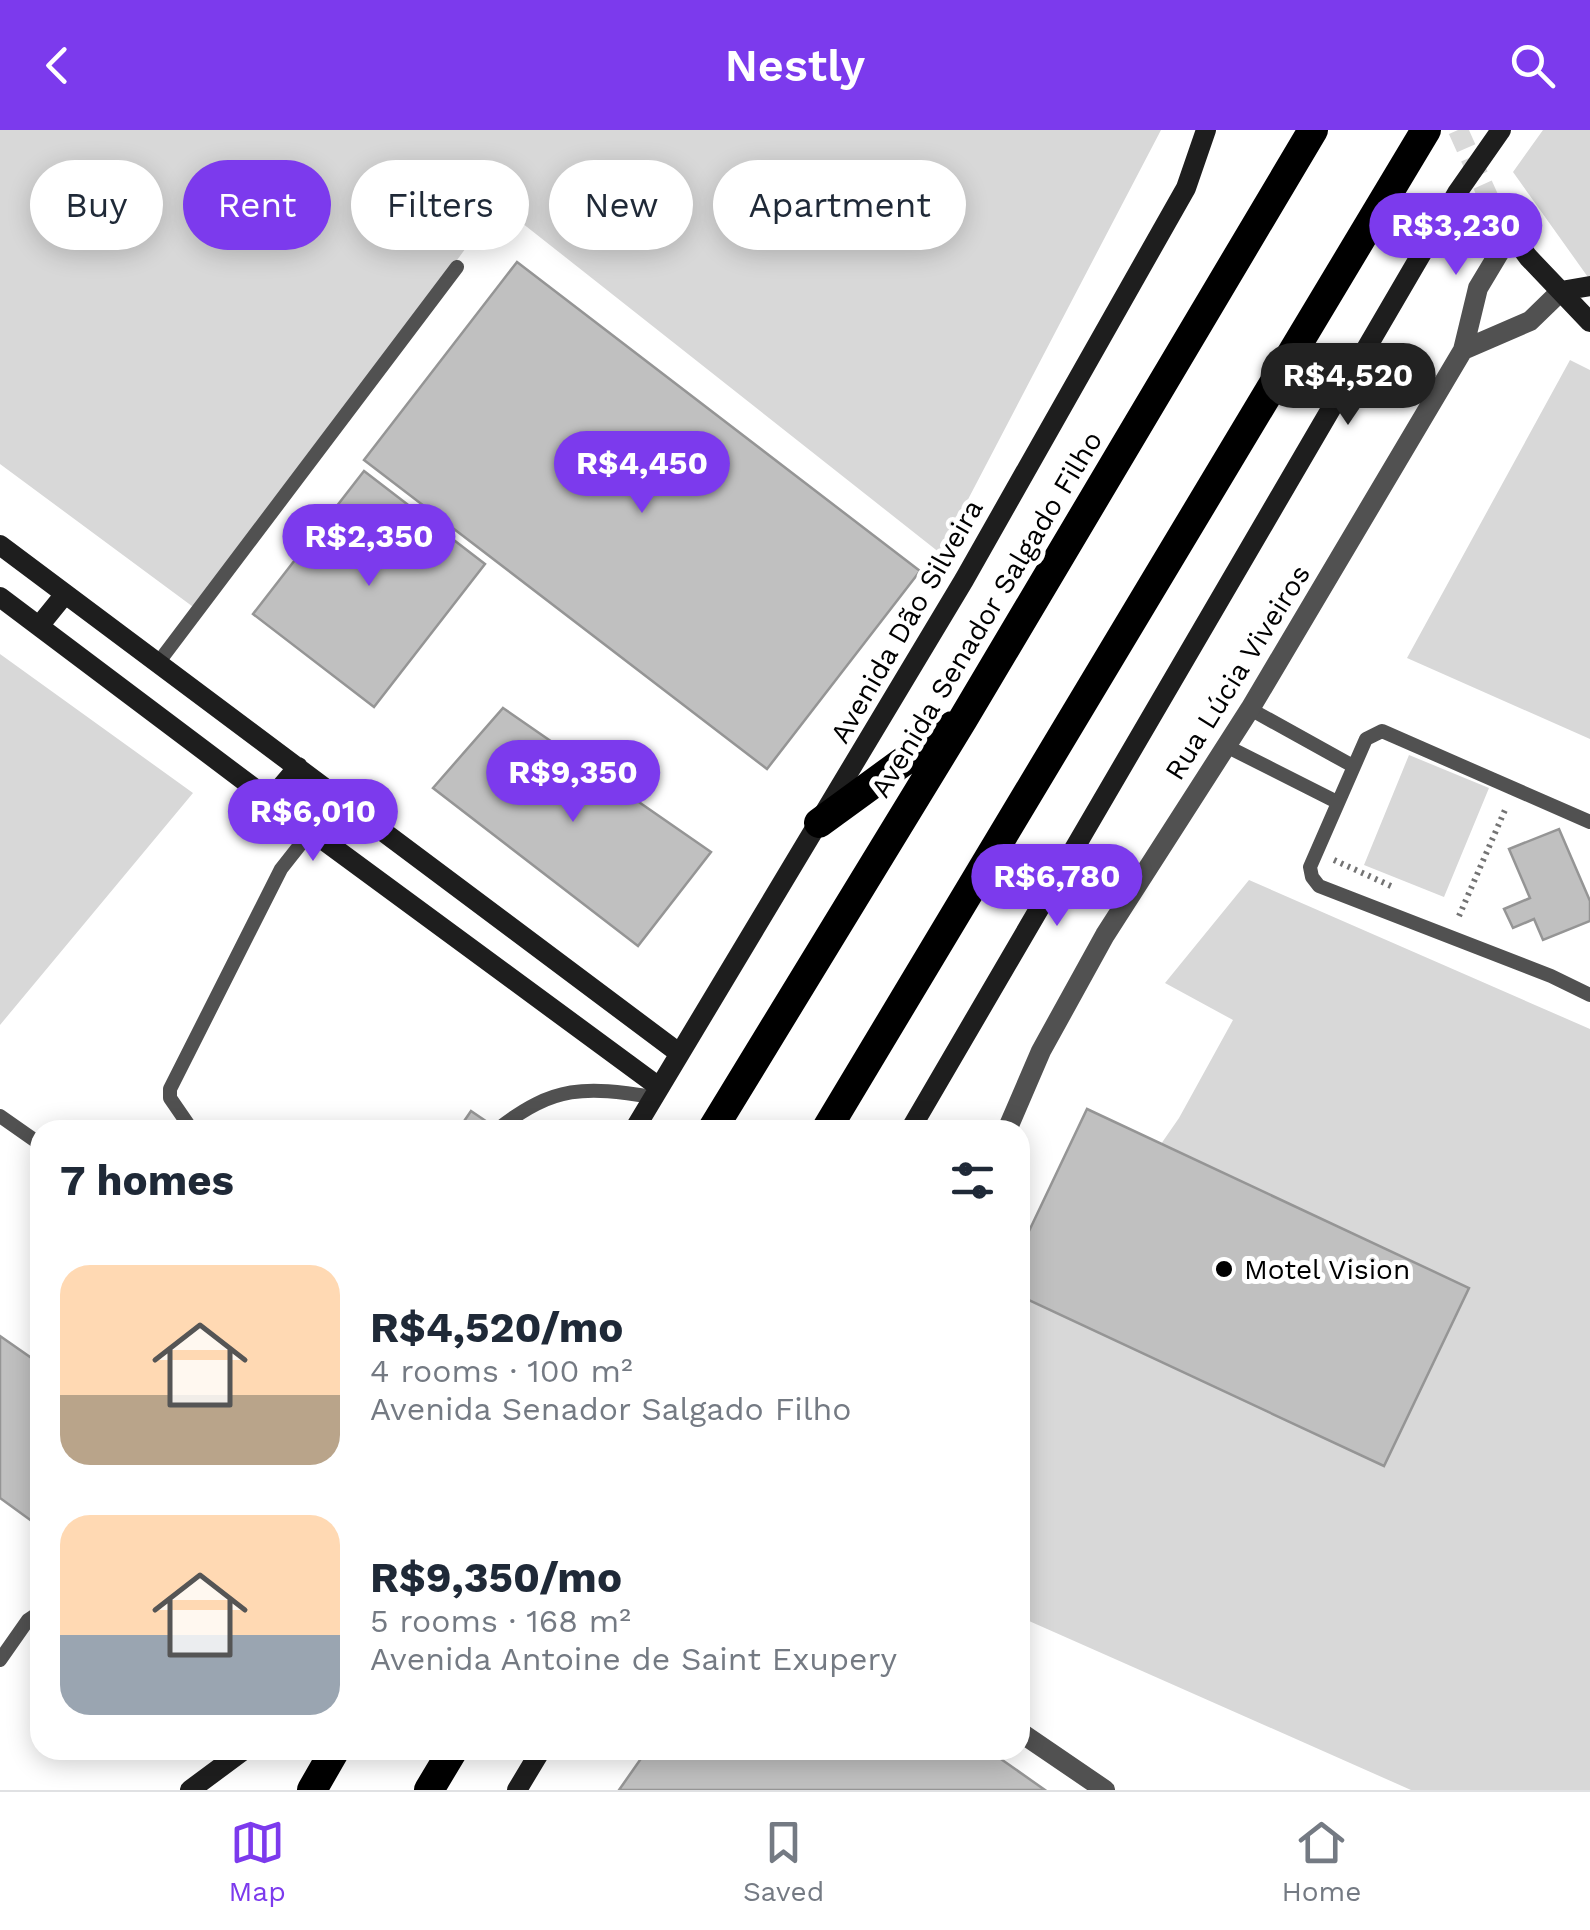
<!DOCTYPE html>
<html lang="en">
<head>
<meta charset="utf-8">
<style>
  :root { --surface:#fff; --page:#f6f6f7; --text:#1f2937; --muted:#747a83; --line:#e0e1e3; --accent:#7c3aed }
  body { margin:0; font-family:"Work Sans",sans-serif; background:var(--page); color:var(--text); height:100vh; display:flex; flex-direction:column; font-size:38px; white-space:nowrap }
  * { box-sizing:border-box; margin:0 }
  p { font-size:32px; color:var(--muted) }
  .icon { flex:none; width:55px; height:55px; fill:none; stroke:currentColor; stroke-width:2; stroke-linecap:round; stroke-linejoin:round }
  .map { position:relative; flex:1; overflow:hidden }
  .side { position:absolute; left:30px; top:990px; width:1000px; height:640px; display:flex; flex-direction:column; background:var(--surface); border-radius:30px; box-shadow:0 5px 25px #0003 }
  .side>* { flex:none }
  .guide { position:absolute; left:30px; top:30px; width:1000px; height:90px; display:flex; gap:20px }
  .price { position:absolute; translate:-50% -85px; padding:0 22px; border-radius:35px; background:var(--accent); color:#fff; font-size:32px; line-height:65px; filter:drop-shadow(0 2px 5px #0008) }
  .price::after { content:''; position:absolute; left:50%; top:60px; width:30px; height:22px; margin-left:-15px; background:inherit; clip-path:polygon(0 0,100% 0,50% 100%) }
  .price.active { background:#222; color:#fff }
  ul { padding:0; list-style:none }
  li { display:flex; align-items:center; gap:30px; height:250px; padding:0 30px }
  li span { display:grid; place-items:center; flex:none; width:280px; height:200px; border-radius:30px; color:#555 }
  li>.icon { margin-inline-start:auto }
  span .icon { width:120px; height:120px; fill:#fffc; stroke-width:1 }
  li b { font-size:42px }
  h2 { display:flex; justify-content:space-between; align-items:center; height:120px; padding:0 30px; font-size:42px }
  .tag { padding:0 35px; border-radius:45px; background:var(--surface); box-shadow:0 5px 25px #0003; font-size:35px; line-height:90px }
  .tag.active { background:var(--accent); color:#fff }
  header { display:flex; justify-content:space-between; align-items:center; height:130px; padding:0 30px; background:var(--accent); color:#fff; font-size:45px; font-weight:600 }
  .dock { display:flex; justify-content:space-around; align-items:center; height:140px; border-top:2px solid var(--line); background:var(--surface); font-size:28px; color:var(--muted) }
  .dock a { display:grid; justify-items:center; gap:5px }
  .dock .active { color:var(--accent) }
  .map>svg:first-child { display:block }
  .green { fill:#d8d8d8 }
  .building { fill:#c0c0c0; stroke:#959595; stroke-width:2.5 }
  .lines { fill:none; stroke-linecap:round; stroke-linejoin:round }
  .secondary-tunnel { stroke:#d9d9d9; stroke-width:20; stroke-dasharray:20 10; stroke-linecap:butt }
  .path { stroke:#737373; stroke-width:6; stroke-dasharray:2.5 5; stroke-linecap:butt }
  .lane { stroke:#515151; stroke-width:14 }
  .street { stroke:#515151; stroke-width:20 }
  .secondary { stroke:#1e1e1e; stroke-width:20 }
  .highway { stroke:#000; stroke-width:30 }
  .poi-dot { fill:#000; stroke:#fff; stroke-width:4 }
  .labels { text-anchor:middle; stroke-width:10; stroke-linejoin:round; paint-order:stroke }
  .street-label { font-size:28px; fill:#000; stroke:#fff }
  .poi-label { font-size:28px; fill:#000; stroke:#fff; text-anchor:start }
</style>
</head>
<body>
<header><svg class="icon" aria-label="back" viewBox="0 0 24 24"><path d="M15 5l-7 7 7 7"/></svg>Nestly<svg class="icon" aria-label="search" viewBox="0 0 24 24"><circle cx="10" cy="10" r="6"/><path d="M15 15l6 6"/></svg></header>
<div class="map">
<svg width="1590" height="1660" viewBox="0 0 1590 1660">
  <rect width="100%" height="100%" fill="#fff"/>
  <path class="green" d="M 0,0 L 1161,0 L 940,423 L 498,74 L 200,482 L 0,334 Z
    M 1543,0 L 1590,0 L 1590,150 L 1513,42 Z
    M 1570,230 L 1590,240 L 1590,609 L 1407,528 Z
    M 0,524 L 193,663 L 0,895 Z
    M 1409,625 L 1489,658 L 1444,767 L 1364,735 Z
    M 1249,750 L 1590,899 L 1590,1660 L 1411,1660 L 1020,1487 L 1020,1166 L 1384,1336 L 1468,1159 L 1161,1014 L 1179,988 L 1233,890 L 1165,853 Z"/>
  <path class="building" d="M 517,132 L 920,441 L 767,639 L 364,330 Z
    M 364,341 L 485,434 L 374,577 L 253,484 Z
    M 503,578 L 711,722 L 638,816 L 433,658 Z
    M 1559,699 L 1590,771 L 1590,791 L 1543,810 L 1534,789 L 1513,798 L 1504,779 L 1530,768 L 1509,719 Z
    M 1087,979 L 1469,1158 L 1384,1336 L 1020,1166 L 1020,1120 Z
    M 471,981 L 499,1000 L 458,1000 Z
    M 0,1206 L 40,1234 L 40,1397 L 0,1368 Z
    M 647,1620 L 988,1620 L 1045,1660 L 619,1660 Z"/>
  <g class="lines">
    <path class="secondary-tunnel" d="M 1458,0 L 1494,80"/>
    <path class="path" d="M 1334,730 L 1391,756
      M 1459,786 L 1505,680"/>
    <path class="lane" d="M 158,533 L 457,137
      M 1250,579 L 1353,636
      M 1226,616 L 1337,672
      M 1590,692 L 1382,601 L 1366,609 L 1310,737 L 1312,747 L 1319,756 L 1551,846 L 1590,865
      M 0,986 L 40,1014
      M 498,999 C 554,955 585,956 653,967
      M 192,1000 L 170,968 L 170,959 L 281,739 L 311,701
      M 0,1530 L 28,1490 L 40,1482"/>
    <path class="street" d="M 1463,220 L 1530,191 L 1561,161
      M 1007,1000 L 1041,921 L 1105,805 L 1250,579 L 1463,220 L 1478,158 L 1511,103
      M 1020,1602 L 1105,1660"/>
    <path class="secondary" d="M 1494,80 L 1528,127 L 1590,192
      M 1561,161 L 1590,156
      M 0,415 L 679,923
      M 0,467 L 311,701 L 659,957
      M 39,496 L 65,464
      M 270,670 L 298,637
      M 634,1000 L 964,450 L 1186,58 L 1206,0
      M 910,1000 L 1457,63 L 1501,0
      M 190,1660 L 244,1620
      M 517,1660 L 541,1620"/>
    <path class="highway" d="M 819,693 L 952,596
      M 712,1000 L 963,589 L 1313,0
      M 826,1000 L 1426,0
      M 312,1660 L 335,1620
      M 429,1660 L 453,1620"/>
  </g>
  <circle class="poi-dot" cx="1224" cy="1139" r="10"/>
  <g class="labels">
    <g class="street-label">
      <text transform="translate(986 484) rotate(-59)" y="10">Avenida Senador Salgado Filho</text>
      <text transform="translate(906 491) rotate(-60)" y="10">Avenida Dão Silveira</text>
      <text transform="translate(1237 542) rotate(-58)" y="10">Rua Lúcia Viveiros</text>
    </g>
    <g class="poi-label">
      <text x="1244" y="1149">Motel Vision</text>
    </g>
  </g>
</svg>
<b class="price" style="left:1456px;top:148px">R$3,230</b>
<b class="price active" style="left:1348px;top:298px">R$4,520</b>
<b class="price" style="left:642px;top:386px">R$4,450</b>
<b class="price" style="left:369px;top:459px">R$2,350</b>
<b class="price" style="left:573px;top:695px">R$9,350</b>
<b class="price" style="left:313px;top:734px">R$6,010</b>
<b class="price" style="left:1057px;top:799px">R$6,780</b>
<div class="guide">
<a class="tag">Buy</a>
<a class="tag active">Rent</a>
<a class="tag">Filters</a>
<a class="tag">New</a>
<a class="tag">Apartment</a>
</div>
<section class="side">
<h2>7 homes<svg class="icon" aria-label="filters" viewBox="0 0 24 24"><path d="M4 7h16M4 17h16"/><circle cx="9" cy="7" r="2"/><circle cx="15" cy="17" r="2"/></svg></h2>
<ul>
<li><span style="background:linear-gradient(#ffd9b3 65%,#b9a48a 0)"><svg class="icon" aria-label="home" viewBox="0 0 24 24"><path d="M3 11l9-7 9 7M6 9v11h12V9"/></svg></span><div><b>R$4,520/mo</b><p>4 rooms · 100 m²</p><p>Avenida Senador Salgado Filho</p></div></li>
<li><span style="background:linear-gradient(#ffd9b3 60%,#9aa5b1 0)"><svg class="icon" aria-label="home" viewBox="0 0 24 24"><path d="M3 11l9-7 9 7M6 9v11h12V9"/></svg></span><div><b>R$9,350/mo</b><p>5 rooms · 168 m²</p><p>Avenida Antoine de Saint Exupery</p></div></li>
</ul>
</section>
</div>
<nav class="dock">
<a class="active"><svg class="icon" aria-label="map" viewBox="0 0 24 24"><path d="M3 6l6-2 6 2 6-2v14l-6 2-6-2-6 2zM9 4v14M15 6v14"/></svg>Map</a>
<a><svg class="icon" aria-label="saved" viewBox="0 0 24 24"><path d="M7 4h10v16l-5-4-5 4z"/></svg>Saved</a>
<a><svg class="icon" aria-label="home" viewBox="0 0 24 24"><path d="M3 11l9-7 9 7M6 9v11h12V9"/></svg>Home</a>
</nav>
</body>
</html>
